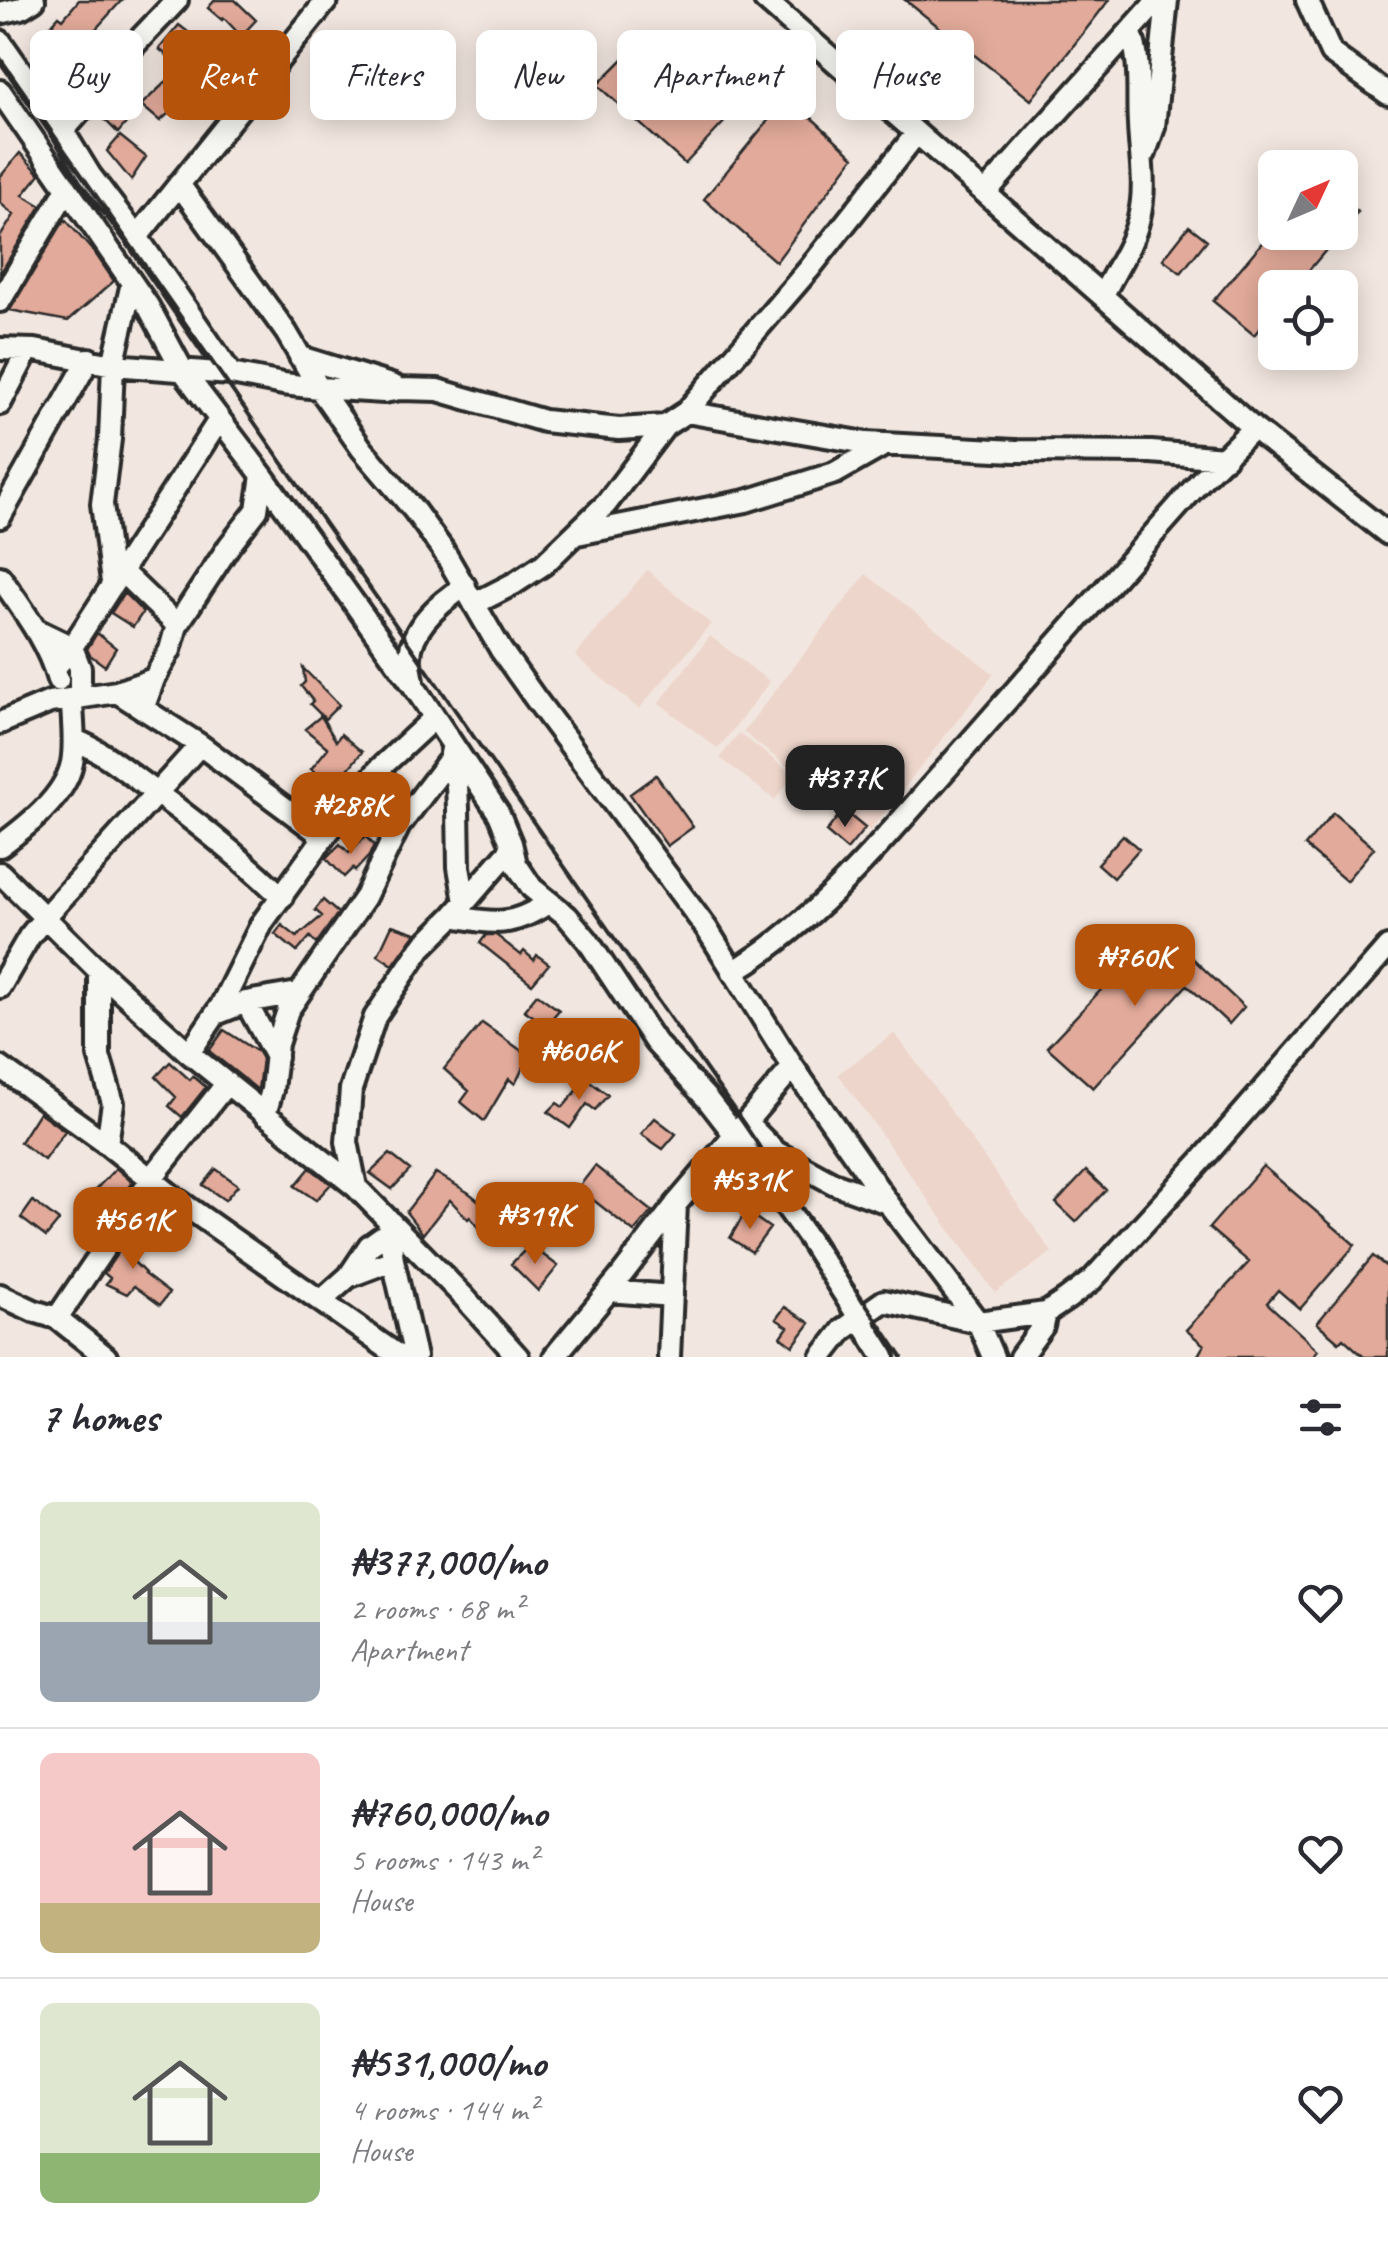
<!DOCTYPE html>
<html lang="en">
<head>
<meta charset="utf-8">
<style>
  :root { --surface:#fff; --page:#f2f2f3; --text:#2b2b33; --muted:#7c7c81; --line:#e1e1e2; --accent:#b45309 }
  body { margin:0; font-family:Caveat,sans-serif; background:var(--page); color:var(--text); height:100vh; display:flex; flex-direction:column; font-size:38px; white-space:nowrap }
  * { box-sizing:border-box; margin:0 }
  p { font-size:32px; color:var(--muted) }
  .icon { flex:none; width:55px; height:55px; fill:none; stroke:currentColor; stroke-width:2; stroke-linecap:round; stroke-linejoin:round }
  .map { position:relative; height:1357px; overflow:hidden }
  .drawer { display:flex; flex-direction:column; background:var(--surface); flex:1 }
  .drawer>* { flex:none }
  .hud { position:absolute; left:30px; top:30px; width:1330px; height:90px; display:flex; gap:20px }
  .needle { width:65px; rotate:46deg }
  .tools { position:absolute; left:1258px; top:150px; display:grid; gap:20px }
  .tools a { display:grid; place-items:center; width:100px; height:100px; border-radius:15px; background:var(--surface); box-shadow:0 5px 25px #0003; font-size:50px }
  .price { position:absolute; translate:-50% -85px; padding:0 22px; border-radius:20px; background:var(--accent); color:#fff; font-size:32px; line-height:65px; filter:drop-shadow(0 2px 5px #0008) }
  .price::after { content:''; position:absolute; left:50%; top:60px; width:30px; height:22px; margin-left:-15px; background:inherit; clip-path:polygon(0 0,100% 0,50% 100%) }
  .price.on { background:#222; color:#fff }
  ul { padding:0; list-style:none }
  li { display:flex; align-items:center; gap:30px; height:250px; padding:0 40px }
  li+li { border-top:2px solid var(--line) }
  li span { display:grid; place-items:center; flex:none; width:280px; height:200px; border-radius:15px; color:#555 }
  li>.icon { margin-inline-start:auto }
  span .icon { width:120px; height:120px; fill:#fffc; stroke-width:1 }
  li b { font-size:42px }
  h2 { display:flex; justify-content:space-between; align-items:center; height:120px; padding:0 40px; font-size:42px }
  .tag { padding:0 35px; border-radius:15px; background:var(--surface); box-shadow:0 5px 25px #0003; font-size:35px; line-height:90px }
  .tag.on { background:var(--accent); color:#fff }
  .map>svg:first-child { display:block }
  .built { fill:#edd5cb }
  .building { fill:#e2aa9a; stroke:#2b2b2b; stroke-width:2.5 }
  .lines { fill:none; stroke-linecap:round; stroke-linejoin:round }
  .minor-casing { stroke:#2b2b2b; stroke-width:28 }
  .minor { stroke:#f6f6f2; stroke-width:20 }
  .rail { stroke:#2b2b2b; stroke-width:4 }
</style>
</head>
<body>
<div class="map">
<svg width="1388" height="1357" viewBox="0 0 1388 1357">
  <rect width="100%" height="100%" fill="#f2e7e0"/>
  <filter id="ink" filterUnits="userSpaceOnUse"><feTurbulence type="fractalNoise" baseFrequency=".01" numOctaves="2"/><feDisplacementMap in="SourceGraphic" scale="20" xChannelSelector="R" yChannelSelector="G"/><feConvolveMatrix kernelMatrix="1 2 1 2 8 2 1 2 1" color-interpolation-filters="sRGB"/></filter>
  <g filter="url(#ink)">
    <path class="built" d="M 647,570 L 711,624 L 639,709 L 575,656 Z
      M 866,574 L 994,674 L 870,831 L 743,732 Z
      M 710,636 L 770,682 L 718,749 L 659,703 Z
      M 739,733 L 794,775 L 775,800 L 720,758 Z
      M 895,1033 L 1052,1252 L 995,1293 L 838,1074 Z"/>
    <path class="building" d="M 79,0 L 122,0 L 86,40 L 105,57 L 82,85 L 35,43 L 59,16 L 63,19 Z
      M 215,0 L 235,0 L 256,20 L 241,36 L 224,18 L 222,20 L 208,8 Z
      M 905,0 L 1109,0 L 1031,100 Z
      M 179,25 L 206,46 L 225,64 L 208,84 L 189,70 L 174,89 L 184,100 L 160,121 L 141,105 L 182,67 L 159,49 Z
      M 637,45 L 728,118 L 685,164 L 597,85 Z
      M 116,93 L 137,110 L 118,133 L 98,113 Z
      M 788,96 L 854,157 L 776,262 L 704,199 Z
      M 120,136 L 146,157 L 131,180 L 107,151 Z
      M 20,153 L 40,174 L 23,195 L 41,206 L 0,274 L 0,237 L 14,215 L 0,203 L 0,177 Z
      M 1340,197 L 1358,212 L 1294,288 L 1275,288 L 1275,310 L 1254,335 L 1213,301 L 1271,232 L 1340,232 Z
      M 65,219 L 97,256 L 114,281 L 68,321 L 10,310 Z
      M 1189,226 L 1207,240 L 1181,273 L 1163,259 Z
      M 124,593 L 143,612 L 133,627 L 111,613 Z
      M 97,633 L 116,648 L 105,666 L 90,655 L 87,649 Z
      M 303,668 L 339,705 L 325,719 L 310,704 L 313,701 L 301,686 L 305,682 Z
      M 321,716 L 336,741 L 341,734 L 362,752 L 341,778 L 344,780 L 337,789 L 311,769 L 328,748 L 305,729 Z
      M 656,775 L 693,827 L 667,846 L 630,794 Z
      M 843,810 L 865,828 L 847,850 L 826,832 Z
      M 1333,813 L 1374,848 L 1346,881 L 1305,846 Z
      M 1123,835 L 1139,849 L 1113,878 L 1097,864 Z
      M 365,836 L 374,845 L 369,856 L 355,871 L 353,868 L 344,877 L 326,858 L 340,844 L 349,853 Z
      M 323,900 L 338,913 L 316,944 L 310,937 L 297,952 L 275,934 L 282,925 L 297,937 L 322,916 L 315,910 Z
      M 392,925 L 416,933 L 393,965 L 378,955 Z
      M 486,935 L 496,935 L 521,955 L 524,951 L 534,960 L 537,955 L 549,964 L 532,984 L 480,943 Z
      M 1161,936 L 1186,952 L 1244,1007 L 1229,1024 L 1187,985 L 1093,1088 L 1047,1047 L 1132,957 L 1138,963 Z
      M 537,994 L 559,1010 L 546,1025 L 524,1010 Z
      M 482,1023 L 529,1056 L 515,1084 L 509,1079 L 484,1121 L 461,1102 L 469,1091 L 444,1069 Z
      M 224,1030 L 258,1052 L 262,1059 L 258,1090 L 209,1051 Z
      M 170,1062 L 190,1080 L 193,1076 L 206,1087 L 182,1117 L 169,1106 L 176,1097 L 156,1077 Z
      M 587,1079 L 608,1095 L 595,1110 L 587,1104 L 570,1128 L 548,1112 L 557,1103 L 563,1107 Z
      M 39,1112 L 65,1131 L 44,1160 L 20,1142 Z
      M 655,1118 L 676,1134 L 663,1149 L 641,1134 Z
      M 390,1154 L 410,1170 L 392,1189 L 370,1173 Z
      M 595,1166 L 652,1211 L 634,1232 L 578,1188 Z
      M 1263,1166 L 1355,1245 L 1300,1309 L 1278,1290 L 1267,1303 L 1318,1350 L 1312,1357 L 1197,1357 L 1204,1345 L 1186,1330 L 1249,1262 L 1209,1228 Z
      M 116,1168 L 132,1182 L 107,1220 L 83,1203 Z
      M 310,1168 L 331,1184 L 316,1200 L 295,1186 Z
      M 216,1169 L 238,1185 L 225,1200 L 203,1185 Z
      M 1086,1171 L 1106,1190 L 1076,1222 L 1056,1203 Z
      M 436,1173 L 469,1193 L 503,1220 L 489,1239 L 470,1217 L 468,1219 L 450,1200 L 423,1234 L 406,1212 Z
      M 33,1201 L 59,1221 L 46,1237 L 21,1218 Z
      M 746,1211 L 770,1228 L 752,1252 L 730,1238 Z
      M 145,1213 L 151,1220 L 138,1231 L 124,1252 L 145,1273 L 144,1274 L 169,1293 L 160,1305 L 134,1286 L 127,1294 L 106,1284 L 110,1278 L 104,1273 Z
      M 530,1245 L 558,1266 L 538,1291 L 511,1264 Z
      M 1373,1256 L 1388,1268 L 1388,1357 L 1364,1357 L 1343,1338 L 1339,1342 L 1317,1323 Z
      M 785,1307 L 810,1323 L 793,1346 L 781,1337 L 788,1327 L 776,1319 Z"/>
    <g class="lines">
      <defs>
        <path id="minor" d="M 765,0 L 1253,428 L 1388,534
          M 1307,0 L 1331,53 L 1388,94
          M 0,13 L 21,8 L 34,0
          M 0,41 L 63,131 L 90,175 L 137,237 L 231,374
          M 0,91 L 148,306 L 183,371 L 262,475 L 413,685 L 499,814 L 511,843 L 516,864 L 532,888 L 567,916 L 588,941 L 655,1042 L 707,1099 L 735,1135 L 808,1237 L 884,1357
          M 63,131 L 94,96 L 118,62 L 177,0
          M 1145,153 L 1154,127 L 1167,0
          M 179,184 L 286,332 L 319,388 L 362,449 L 414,510 L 443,550 L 501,650 L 535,698 L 707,929 L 793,1067 L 888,1203 L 978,1322 L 993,1357
          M 986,192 L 1158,0
          M 137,237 L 327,0
          M 1103,295 C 1115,270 1133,245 1139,218 C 1147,186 1140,156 1139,124 C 1137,93 1142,61 1130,31
          M 0,301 L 67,189
          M 0,349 L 35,350 L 113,365 L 231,374 L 283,384 L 319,388 L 384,392 L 400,389 L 438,390 L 544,421 L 619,429 L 665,426
          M 300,357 L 394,386
          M 0,404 L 28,350
          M 686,412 L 866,443 L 1015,451 L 1151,452 L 1225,458
          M 0,517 L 89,359
          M 577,534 L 746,501 L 835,473 L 886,444
          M 120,570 L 177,625
          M 0,577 C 22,609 48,642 58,680
          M 112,582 L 102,504 L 110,439 L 113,365 L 132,283
          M 474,604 L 515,583 L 544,564 L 606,504 L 665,426 L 686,412 L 810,268 L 916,134
          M 35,629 L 72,647 L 80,668 L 80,696
          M 55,668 L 72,647 L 219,420
          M 413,682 C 412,674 409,665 410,657 C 411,626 441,602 465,586
          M 117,692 L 200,745 L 324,837
          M 143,709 L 154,679 L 170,650 L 177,625 L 229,546 L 257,510 L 262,475
          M 0,723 L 50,702 L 117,692 L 154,679
          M 74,740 C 99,749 120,766 141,782 C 190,817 238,855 282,897
          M 452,749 L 450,759 L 457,785 L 458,809 L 459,867 L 465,902
          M 0,846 C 27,826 65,797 72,763 C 76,742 72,720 72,699
          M 0,873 L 99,971 L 189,1053 L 356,1187 L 463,1296 L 518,1357
          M 453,916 C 495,924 512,927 548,903
          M 99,971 L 99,1056 L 113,1103 L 107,1144
          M 733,972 C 822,918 888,834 957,757 C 1039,664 1120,571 1203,478 L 1253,428
          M 0,987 L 29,937 L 45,917 L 200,745
          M 246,1002 L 276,1057
          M 216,1014 L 246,1002 L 298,993
          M 189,1053 L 221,1006 L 262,923 L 324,837 L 380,768 L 434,718
          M 0,1067 L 107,1144 L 176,1199 L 400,1357
          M 265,1115 L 272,1090 L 277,1044 L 288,1010 L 365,897 L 399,826 L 450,759
          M 746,1122 L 776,1152 L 833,1183 L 888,1203
          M 356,1187 L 347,1142 L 351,1089 L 375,1017 L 421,948 L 453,916 L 512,848
          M 388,1219 L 393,1260 L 415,1357
          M 349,1276 L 369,1246 L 390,1231
          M 609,1291 L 672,1296
          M 0,1295 L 34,1311 L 57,1318 L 106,1357
          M 321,1301 L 348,1277 L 393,1260
          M 57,1318 L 151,1179 L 227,1083
          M 554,1357 L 617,1281 L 677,1203 L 793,1067
          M 669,1357 L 676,1204
          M 822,1357 L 843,1330 L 884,1301 L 978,1322 L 1046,1313 L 1067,1299 L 1092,1280 L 1202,1160 L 1388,947
          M 1020,1357 L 1043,1326 L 1046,1313"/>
      </defs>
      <use href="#minor" class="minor-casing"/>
      <use href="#minor" class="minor"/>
      <path class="rail" d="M 0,58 L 744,1124 L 902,1357"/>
    </g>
  </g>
</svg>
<div class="tools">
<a><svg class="needle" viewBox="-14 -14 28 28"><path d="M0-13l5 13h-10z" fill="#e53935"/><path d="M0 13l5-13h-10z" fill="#7c7c81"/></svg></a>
<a><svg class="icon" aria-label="locate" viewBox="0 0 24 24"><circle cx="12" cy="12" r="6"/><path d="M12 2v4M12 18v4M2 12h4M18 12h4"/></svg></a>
</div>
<b class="price on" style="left:845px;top:830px">₦377K</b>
<b class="price" style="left:351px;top:857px">₦288K</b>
<b class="price" style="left:1135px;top:1009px">₦760K</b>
<b class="price" style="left:579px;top:1103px">₦606K</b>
<b class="price" style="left:750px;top:1232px">₦531K</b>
<b class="price" style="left:535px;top:1267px">₦319K</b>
<b class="price" style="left:133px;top:1272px">₦561K</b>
<div class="hud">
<a class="tag">Buy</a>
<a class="tag on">Rent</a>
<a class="tag">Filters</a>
<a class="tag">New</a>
<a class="tag">Apartment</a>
<a class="tag">House</a>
</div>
</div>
<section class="drawer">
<h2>7 homes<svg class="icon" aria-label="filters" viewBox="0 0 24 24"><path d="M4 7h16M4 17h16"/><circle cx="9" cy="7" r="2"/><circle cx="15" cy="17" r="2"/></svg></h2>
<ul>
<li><span style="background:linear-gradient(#dfe7d0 60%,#9aa5b1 0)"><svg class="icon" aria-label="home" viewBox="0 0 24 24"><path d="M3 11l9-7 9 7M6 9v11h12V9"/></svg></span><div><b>₦377,000/mo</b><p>2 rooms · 68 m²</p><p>Apartment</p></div><svg class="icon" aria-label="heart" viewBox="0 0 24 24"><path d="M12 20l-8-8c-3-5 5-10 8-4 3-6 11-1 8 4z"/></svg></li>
<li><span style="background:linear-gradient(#f6c9c9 75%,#c2b280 0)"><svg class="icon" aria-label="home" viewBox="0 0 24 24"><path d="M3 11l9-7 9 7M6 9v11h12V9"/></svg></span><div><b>₦760,000/mo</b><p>5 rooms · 143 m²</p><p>House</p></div><svg class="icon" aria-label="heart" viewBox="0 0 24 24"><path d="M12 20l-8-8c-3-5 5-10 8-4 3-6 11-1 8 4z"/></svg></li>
<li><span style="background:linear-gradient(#dfe7d0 75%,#8fb573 0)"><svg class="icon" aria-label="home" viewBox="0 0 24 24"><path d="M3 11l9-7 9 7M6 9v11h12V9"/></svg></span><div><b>₦531,000/mo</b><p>4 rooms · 144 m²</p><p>House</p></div><svg class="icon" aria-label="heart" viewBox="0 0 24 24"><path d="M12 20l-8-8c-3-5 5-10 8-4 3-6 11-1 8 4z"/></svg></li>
</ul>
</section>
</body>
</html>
